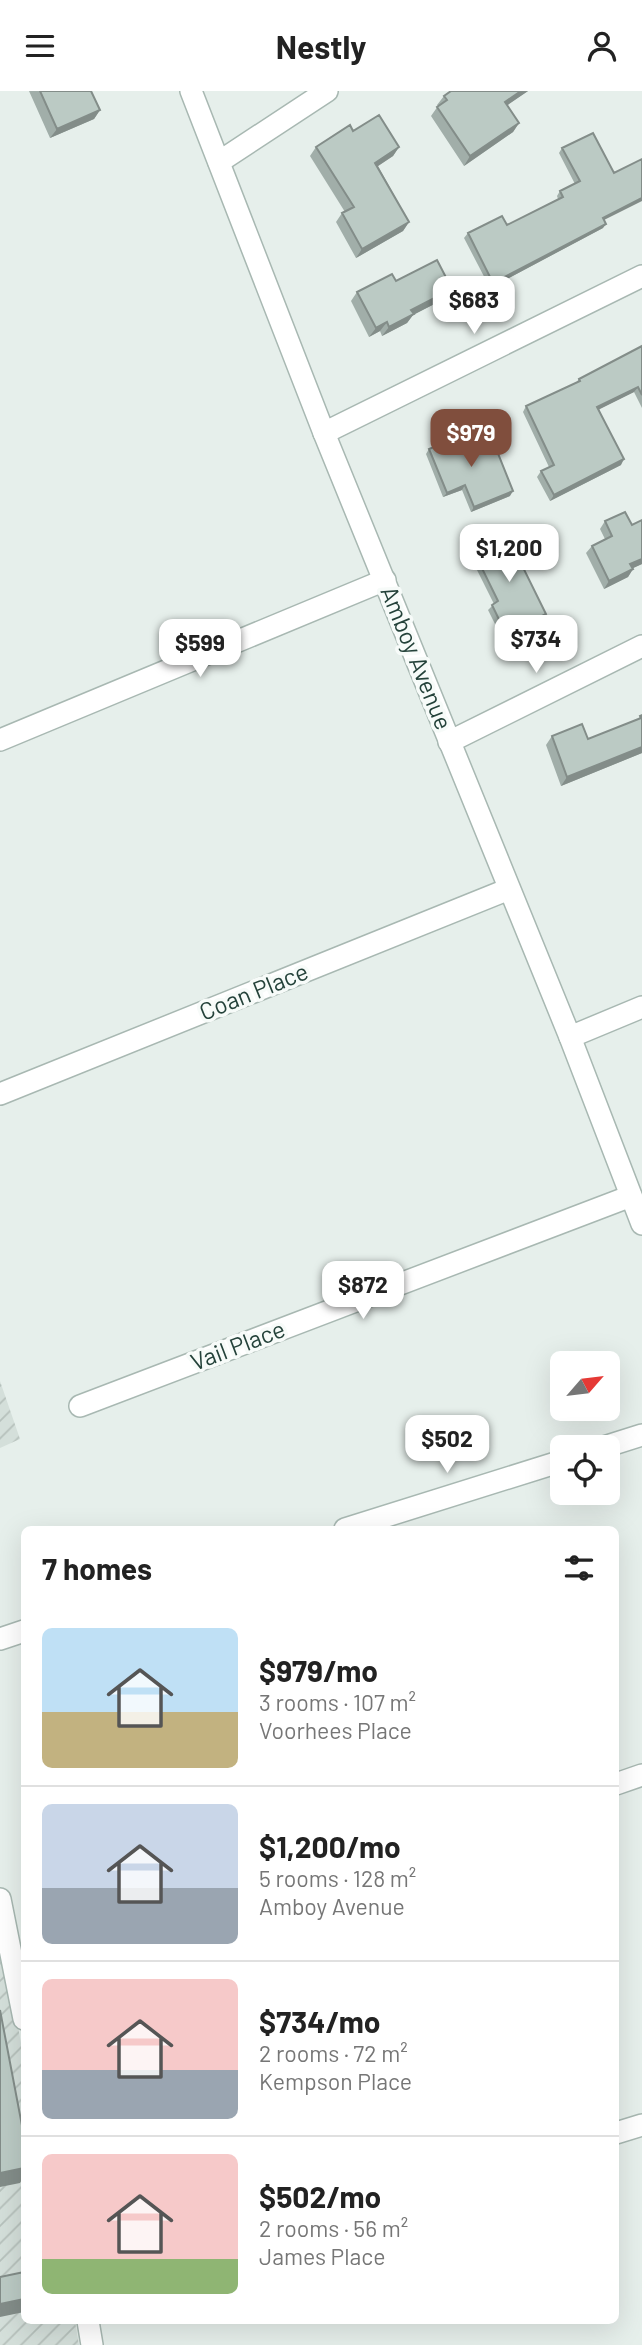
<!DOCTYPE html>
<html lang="en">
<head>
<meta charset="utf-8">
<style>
  :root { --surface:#fff; --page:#f2f2f2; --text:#222; --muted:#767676; --line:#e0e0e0; --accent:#804e3d }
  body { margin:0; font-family:Barlow,sans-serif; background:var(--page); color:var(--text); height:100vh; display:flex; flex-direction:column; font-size:26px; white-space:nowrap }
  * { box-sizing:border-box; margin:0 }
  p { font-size:23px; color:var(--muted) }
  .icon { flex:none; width:38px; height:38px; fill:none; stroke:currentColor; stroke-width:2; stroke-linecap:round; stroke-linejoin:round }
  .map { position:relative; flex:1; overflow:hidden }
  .details { position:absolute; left:21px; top:1435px; width:598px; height:798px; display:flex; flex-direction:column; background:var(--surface); border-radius:10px; box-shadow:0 7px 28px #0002 }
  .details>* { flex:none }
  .needle { width:46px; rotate:62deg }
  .buttons { position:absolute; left:550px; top:1260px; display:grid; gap:14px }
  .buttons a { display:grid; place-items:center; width:70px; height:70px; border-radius:10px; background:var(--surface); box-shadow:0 7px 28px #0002; font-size:35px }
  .price { position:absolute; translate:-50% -60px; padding:0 16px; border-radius:14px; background:#fff; color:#222; font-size:23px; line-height:46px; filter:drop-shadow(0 2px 4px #0008) }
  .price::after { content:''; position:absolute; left:50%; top:42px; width:21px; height:16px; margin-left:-10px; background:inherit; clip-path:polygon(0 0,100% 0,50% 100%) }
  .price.active { background:var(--accent); color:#fff }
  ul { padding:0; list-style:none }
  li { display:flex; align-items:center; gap:21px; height:175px; padding:0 21px }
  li+li { border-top:2px solid var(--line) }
  li span { display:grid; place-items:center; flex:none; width:196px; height:140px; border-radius:10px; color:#555 }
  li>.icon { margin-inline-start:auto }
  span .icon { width:84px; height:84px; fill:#fffc; stroke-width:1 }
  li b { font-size:30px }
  h2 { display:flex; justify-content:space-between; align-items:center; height:84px; padding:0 21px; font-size:30px }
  header { display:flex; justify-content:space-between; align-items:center; height:91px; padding:0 21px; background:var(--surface); font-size:32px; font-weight:700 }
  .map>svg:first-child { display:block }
  .industrial { fill:url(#industrial-furrows) }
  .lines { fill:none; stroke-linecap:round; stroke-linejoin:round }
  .minor-casing { stroke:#a8b8b2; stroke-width:24 }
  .tertiary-casing { stroke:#a8b8b2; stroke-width:24 }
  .minor { stroke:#fff; stroke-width:21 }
  .tertiary { stroke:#fff; stroke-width:21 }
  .wall { fill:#a1aea9 }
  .shaded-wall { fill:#838d89 }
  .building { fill:#bbcac4; stroke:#838d89; stroke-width:2 }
  .labels { text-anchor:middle; stroke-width:7; stroke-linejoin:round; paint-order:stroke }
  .street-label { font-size:24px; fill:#24423a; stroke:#f7fbf9 }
</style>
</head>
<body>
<header><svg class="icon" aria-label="menu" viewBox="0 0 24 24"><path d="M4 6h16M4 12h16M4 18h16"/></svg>Nestly<svg class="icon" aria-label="person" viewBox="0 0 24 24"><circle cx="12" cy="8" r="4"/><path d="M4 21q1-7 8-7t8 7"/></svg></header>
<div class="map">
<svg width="642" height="2254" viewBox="0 0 642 2254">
  <defs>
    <pattern id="industrial-furrows" width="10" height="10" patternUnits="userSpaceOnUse" patternTransform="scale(1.75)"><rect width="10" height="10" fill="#d4dfda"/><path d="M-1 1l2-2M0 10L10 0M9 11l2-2" fill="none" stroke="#b6c1bc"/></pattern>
  </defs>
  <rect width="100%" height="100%" fill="#e6efeb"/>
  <path class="industrial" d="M 0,1290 L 20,1348 L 0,1357 Z
    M 0,1840 L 24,1968 L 24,2230 L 75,2230 L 79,2254 L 0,2254 Z"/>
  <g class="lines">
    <defs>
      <path id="minor" d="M 219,71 L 327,0
        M 324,342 L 642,185
        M 0,649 L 385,489
        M 449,651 L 642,555
        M 570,946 L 642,916
        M 0,1003 L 509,798
        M 80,1315 L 631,1105
        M 604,1356 L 642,1344
        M 345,1438 L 562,1370
        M 0,1548 L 24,1540
        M 616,1693 L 642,1684
        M 0,1808 L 24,1928
        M 616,2042 L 642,2034
        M 88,2230 L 92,2254"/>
      <path id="tertiary" d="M 191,0 L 324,342 L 570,946 L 642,1133"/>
    </defs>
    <use href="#minor" class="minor-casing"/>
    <use href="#tertiary" class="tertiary-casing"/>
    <use href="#minor" class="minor"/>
    <use href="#tertiary" class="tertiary"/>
  </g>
  <path class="wall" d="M 29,0 L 91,0 L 100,19 L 94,28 L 50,47 Z
    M 451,0 L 528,0 L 507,14 L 519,32 L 513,41 L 464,75 L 431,25 L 438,15 L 437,14 L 444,5 Z
    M 353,40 L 399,56 L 393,65 L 378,75 L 409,131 L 403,140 L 356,167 L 336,131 L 342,122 L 345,121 L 310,65 L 316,56 Z
    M 562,57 L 605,129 L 603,137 L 490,197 L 464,147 L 468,142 L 507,134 L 558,108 L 557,105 L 560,100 L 575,93 L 559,62 Z
    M 396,190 L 452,198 L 446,207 L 413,224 L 407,232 L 382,245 L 380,240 L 369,246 L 351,210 L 357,201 Z
    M 642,255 L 642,317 L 634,301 L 599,318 L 621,374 L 550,410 L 537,386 L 541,380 L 549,376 L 523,321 L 526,315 L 576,292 L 579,288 Z
    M 429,358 L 480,361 L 510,405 L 471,421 L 462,399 L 443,406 L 426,363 Z
    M 642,429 L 642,473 L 632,477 L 633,478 L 628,486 L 604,498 L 586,462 L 592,455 L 605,448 L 600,438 L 605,430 L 632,434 Z
    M 473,459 L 543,528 L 502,547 L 488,519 L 494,513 L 469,463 Z
    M 642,624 L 642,662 L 561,695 L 546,654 L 552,645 L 588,648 L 638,628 Z"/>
  <path class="shaded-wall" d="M 521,0 L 528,0 L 499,20 L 505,11 Z
    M 100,19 L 94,28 L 50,47 L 57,38 Z
    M 519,32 L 513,41 L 464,75 L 470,65 Z
    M 399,56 L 393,65 L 369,81 L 375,72 Z
    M 642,107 L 642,110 L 600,131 L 603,127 Z
    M 409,131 L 403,140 L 356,167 L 362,158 Z
    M 606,133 L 603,137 L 490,197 L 493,192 Z
    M 452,198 L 446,207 L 413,224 L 407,232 L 382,245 L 389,236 L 411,219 Z
    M 387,231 L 380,240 L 369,246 L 376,237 Z
    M 638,296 L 634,301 L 594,321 L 597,316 Z
    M 624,368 L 621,374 L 550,410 L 554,404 Z
    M 465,394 L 462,399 L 443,406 L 447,402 Z
    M 513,400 L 510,405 L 471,421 L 474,416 Z
    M 642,468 L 642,473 L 625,481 L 630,473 Z
    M 633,478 L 628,486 L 604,498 L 609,490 Z
    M 546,523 L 543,528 L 502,547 L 506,543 Z
    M 642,656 L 642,662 L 561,695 L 567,686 Z
    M 24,2077 L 24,2085 L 20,2092 L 0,2096 L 0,2082 Z
    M 24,2208 L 24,2221 L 0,2226 L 0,2213 Z"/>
  <path class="building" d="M 40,0 L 91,0 L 100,19 L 57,38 Z
    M 451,0 L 521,0 L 505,11 L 519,32 L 470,65 L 437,16 L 447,9 L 444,5 Z
    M 379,24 L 399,56 L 375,72 L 409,131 L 362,158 L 342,122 L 354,116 L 316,56 L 350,34 L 353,40 Z
    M 593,42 L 614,82 L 642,68 L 642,107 L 603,127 L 606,133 L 493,192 L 468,142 L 502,125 L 507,134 L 563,106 L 560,100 L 580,90 L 562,57 Z
    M 437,169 L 452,198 L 411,219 L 414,223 L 389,236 L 387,231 L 376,237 L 357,201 L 392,183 L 396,190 Z
    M 642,255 L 642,304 L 638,296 L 597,316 L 624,368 L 554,404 L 541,380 L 554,374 L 526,315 L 580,290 L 579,288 Z
    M 472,340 L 480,361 L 495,355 L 513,400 L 474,416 L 465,394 L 447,402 L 429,358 Z
    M 625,421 L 632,434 L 642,429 L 642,468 L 630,473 L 633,478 L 609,490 L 592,455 L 612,445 L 605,430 Z
    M 506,442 L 546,523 L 506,543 L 492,514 L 498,510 L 473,459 Z
    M 642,624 L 642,656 L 567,686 L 552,645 L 582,633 L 588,648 L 641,627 L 640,625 Z
    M 0,1919 L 24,2045 L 24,2077 L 0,2082 Z
    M 24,2181 L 24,2208 L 0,2213 L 0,2186 Z"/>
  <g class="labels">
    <g class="street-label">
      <text transform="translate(416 567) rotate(68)" y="8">Amboy Avenue</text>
      <text transform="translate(254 901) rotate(-22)" y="8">Coan Place</text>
      <text transform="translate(238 1255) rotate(-21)" y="8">Vail Place</text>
    </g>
  </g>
</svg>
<div class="buttons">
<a><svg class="needle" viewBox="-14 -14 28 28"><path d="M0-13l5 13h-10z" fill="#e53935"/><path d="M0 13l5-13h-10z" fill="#767676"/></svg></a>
<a><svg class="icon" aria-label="locate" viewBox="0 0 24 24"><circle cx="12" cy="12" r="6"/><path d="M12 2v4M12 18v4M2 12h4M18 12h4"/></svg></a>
</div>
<b class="price" style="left:474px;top:245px">$683</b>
<b class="price active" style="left:471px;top:378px">$979</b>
<b class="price" style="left:509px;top:493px">$1,200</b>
<b class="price" style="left:536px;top:584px">$734</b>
<b class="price" style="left:200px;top:588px">$599</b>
<b class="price" style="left:363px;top:1230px">$872</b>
<b class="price" style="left:447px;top:1384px">$502</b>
<section class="details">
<h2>7 homes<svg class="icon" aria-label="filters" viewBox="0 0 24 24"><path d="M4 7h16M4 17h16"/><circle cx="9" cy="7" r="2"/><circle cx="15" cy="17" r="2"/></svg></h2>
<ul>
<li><span style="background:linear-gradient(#bfe0f5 60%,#c2b280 0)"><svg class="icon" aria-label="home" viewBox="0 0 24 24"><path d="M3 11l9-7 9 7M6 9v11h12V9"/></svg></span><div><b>$979/mo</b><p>3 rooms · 107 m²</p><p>Voorhees Place</p></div></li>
<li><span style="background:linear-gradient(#c9d6e8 60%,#9aa5b1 0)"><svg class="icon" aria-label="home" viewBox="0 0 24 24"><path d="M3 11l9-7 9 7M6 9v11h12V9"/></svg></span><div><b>$1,200/mo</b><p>5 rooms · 128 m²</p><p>Amboy Avenue</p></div></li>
<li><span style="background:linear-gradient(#f6c9c9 65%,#9aa5b1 0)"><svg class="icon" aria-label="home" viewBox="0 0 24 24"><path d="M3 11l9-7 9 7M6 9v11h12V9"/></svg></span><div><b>$734/mo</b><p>2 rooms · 72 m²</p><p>Kempson Place</p></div></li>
<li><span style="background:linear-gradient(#f6c9c9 75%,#8fb573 0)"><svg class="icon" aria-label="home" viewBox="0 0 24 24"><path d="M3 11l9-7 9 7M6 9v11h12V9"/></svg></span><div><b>$502/mo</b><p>2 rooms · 56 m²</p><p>James Place</p></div></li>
</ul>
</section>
</div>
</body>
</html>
